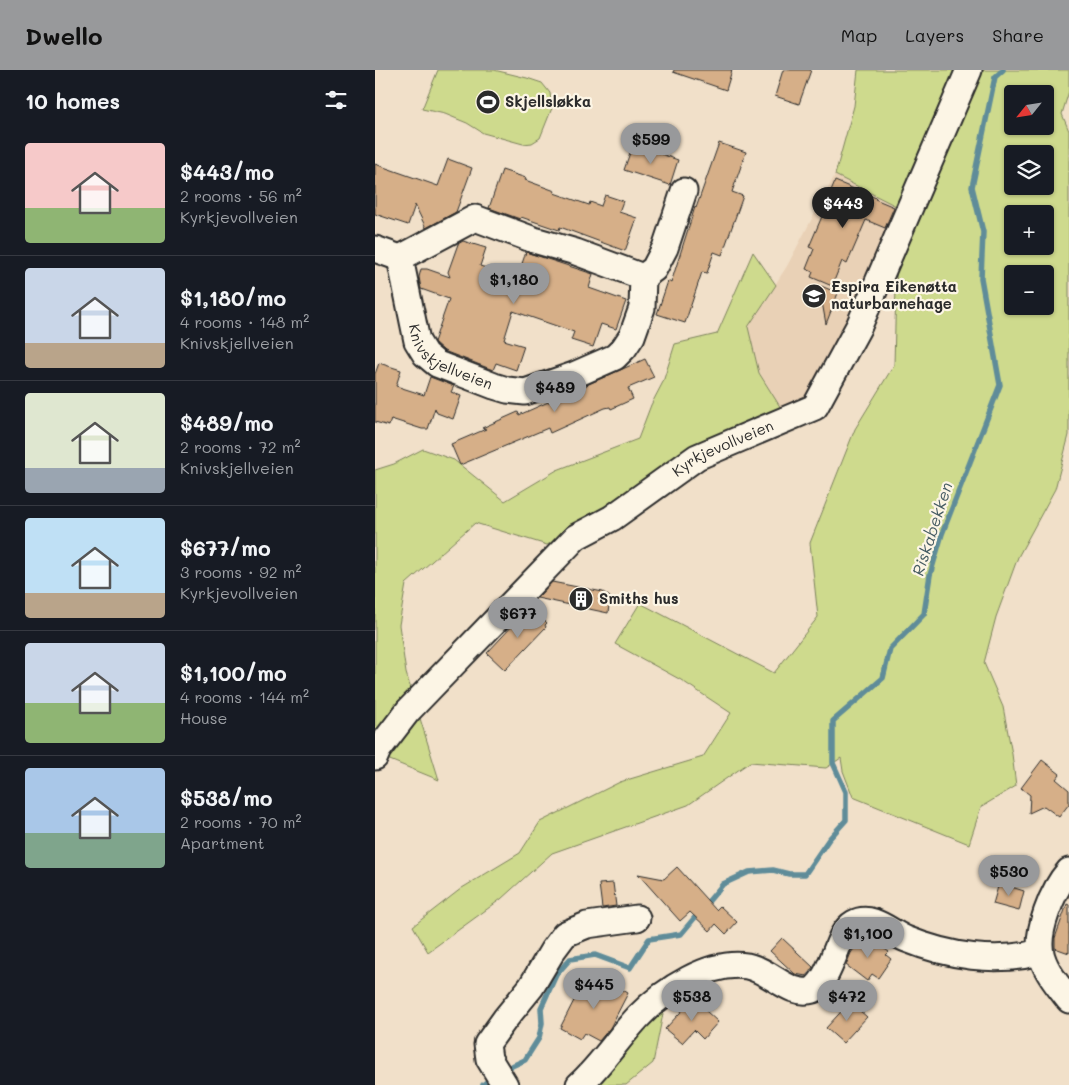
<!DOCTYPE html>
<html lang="en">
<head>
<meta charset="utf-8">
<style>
  :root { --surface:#171b24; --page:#20242c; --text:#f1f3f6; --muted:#9ea1a6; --line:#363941; --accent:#98999b }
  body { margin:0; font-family:Mali,sans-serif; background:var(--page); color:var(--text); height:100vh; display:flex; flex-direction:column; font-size:19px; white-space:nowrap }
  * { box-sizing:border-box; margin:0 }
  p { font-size:16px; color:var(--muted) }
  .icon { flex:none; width:28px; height:28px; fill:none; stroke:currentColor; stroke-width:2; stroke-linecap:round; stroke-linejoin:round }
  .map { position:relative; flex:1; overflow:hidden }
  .side { display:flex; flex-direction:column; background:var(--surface); width:375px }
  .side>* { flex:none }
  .needle { width:32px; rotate:240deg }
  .fabs { position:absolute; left:629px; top:15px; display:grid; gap:10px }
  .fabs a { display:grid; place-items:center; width:50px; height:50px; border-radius:5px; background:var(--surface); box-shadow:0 1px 4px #0004; font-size:25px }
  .price { position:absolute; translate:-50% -42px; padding:0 11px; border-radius:18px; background:var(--accent); color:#111; font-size:16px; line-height:32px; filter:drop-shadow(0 1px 2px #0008) }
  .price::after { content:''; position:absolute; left:50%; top:30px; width:15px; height:11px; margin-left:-8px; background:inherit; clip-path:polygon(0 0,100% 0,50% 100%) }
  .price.current { background:#222; color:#fff }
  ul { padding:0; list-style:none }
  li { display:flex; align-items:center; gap:15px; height:125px; padding:0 25px }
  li+li { border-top:1px solid var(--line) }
  li span { display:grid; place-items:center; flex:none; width:140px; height:100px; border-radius:5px; color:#555 }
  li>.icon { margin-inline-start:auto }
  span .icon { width:60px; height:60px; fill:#fffc; stroke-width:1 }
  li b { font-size:21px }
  h2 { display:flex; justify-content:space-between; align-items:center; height:60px; padding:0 25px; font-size:21px }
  header { display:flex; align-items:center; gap:30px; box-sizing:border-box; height:70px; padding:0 25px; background:var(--accent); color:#111 }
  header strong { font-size:24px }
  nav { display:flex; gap:28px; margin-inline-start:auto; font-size:18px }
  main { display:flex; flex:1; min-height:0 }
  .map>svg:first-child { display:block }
  .built { fill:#e9d1b6 }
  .green { fill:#ceda8d; stroke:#7c825c; fill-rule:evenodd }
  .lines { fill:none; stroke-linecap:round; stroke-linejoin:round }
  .stream { stroke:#5f8c99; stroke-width:5.5 }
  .building { fill:#d6af88; stroke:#2b2b2b }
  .minor-casing { stroke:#2b2b2b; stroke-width:29 }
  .minor { stroke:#fcf5e5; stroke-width:25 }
  .labels { text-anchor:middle; stroke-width:4.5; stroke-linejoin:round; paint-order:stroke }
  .poi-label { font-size:15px; font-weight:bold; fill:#2b2b2b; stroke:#fcf5e5; text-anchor:start }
  .street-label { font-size:15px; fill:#2b2b2b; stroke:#fcf5e5 }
  .water-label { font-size:16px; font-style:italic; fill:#455b62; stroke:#fcf5e5 }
</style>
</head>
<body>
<header>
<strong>Dwello</strong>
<nav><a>Map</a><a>Layers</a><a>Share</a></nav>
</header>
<main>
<section class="side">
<h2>10 homes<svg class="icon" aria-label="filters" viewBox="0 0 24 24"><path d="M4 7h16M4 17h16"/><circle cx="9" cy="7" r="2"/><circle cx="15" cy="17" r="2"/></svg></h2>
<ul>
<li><span style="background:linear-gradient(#f6c9c9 65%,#8fb573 0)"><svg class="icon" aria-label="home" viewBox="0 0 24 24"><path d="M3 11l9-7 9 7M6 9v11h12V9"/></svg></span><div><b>$443/mo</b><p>2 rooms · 56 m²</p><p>Kyrkjevollveien</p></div></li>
<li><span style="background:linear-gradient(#c9d6e8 75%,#b9a48a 0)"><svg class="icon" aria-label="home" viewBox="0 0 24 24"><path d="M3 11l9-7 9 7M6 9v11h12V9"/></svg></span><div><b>$1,180/mo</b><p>4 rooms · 148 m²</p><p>Knivskjellveien</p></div></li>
<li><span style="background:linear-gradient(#dfe7d0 75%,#9aa5b1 0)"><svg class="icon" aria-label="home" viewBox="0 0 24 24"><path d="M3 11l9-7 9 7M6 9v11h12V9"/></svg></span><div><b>$489/mo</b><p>2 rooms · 72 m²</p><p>Knivskjellveien</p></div></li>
<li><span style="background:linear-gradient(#bfe0f5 75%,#b9a48a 0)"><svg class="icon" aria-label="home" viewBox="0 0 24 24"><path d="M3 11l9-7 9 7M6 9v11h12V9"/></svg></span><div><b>$677/mo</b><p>3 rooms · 92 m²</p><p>Kyrkjevollveien</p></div></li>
<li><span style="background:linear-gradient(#c9d6e8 60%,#8fb573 0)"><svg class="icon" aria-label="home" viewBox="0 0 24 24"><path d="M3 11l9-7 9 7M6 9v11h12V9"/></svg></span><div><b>$1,100/mo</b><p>4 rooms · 144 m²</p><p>House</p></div></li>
<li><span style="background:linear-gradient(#a9c7e8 65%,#7fa58c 0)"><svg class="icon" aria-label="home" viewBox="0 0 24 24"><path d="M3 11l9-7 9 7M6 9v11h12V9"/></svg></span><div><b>$538/mo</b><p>2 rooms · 70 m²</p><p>Apartment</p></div></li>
</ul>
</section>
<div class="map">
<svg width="694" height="1015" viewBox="0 0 694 1015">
  <rect width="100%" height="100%" fill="#f1e0c9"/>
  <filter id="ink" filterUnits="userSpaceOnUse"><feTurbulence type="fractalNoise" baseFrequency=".02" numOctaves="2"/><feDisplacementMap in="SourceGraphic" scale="10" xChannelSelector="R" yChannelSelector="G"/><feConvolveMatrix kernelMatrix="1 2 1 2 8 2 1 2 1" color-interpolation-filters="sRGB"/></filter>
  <g filter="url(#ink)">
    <path class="built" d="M 460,105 L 523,137 L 460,283 L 426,331 L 409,343 L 384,302 L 373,257 L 412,196 Z"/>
    <path class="green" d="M 63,0 L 119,0 L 152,8 L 167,13 L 175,23 L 177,38 L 165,68 L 157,73 L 148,74 L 108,63 L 92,53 L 70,44 L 47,39 Z
      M 483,0 L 694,0 L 694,21 L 687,44 L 694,61 L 694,365 L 680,419 L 643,487 L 621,547 L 609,593 L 628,637 L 637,684 L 641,716 L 606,737 L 594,774 L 478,727 L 468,701 L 466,688 L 451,698 L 375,692 L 313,735 L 177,783 L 126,829 L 53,882 L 38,856 L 87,818 L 145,783 L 165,752 L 245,712 L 328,687 L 356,643 L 306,610 L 240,574 L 265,533 L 399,603 L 443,547 L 435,473 L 480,359 L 519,295 L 523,137 L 460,105 L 479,36 ZM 638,24 L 670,24 L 670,56 L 638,56 ZM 638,84 L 670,84 L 670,116 L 638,116 ZM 638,144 L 670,144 L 670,176 L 638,176 ZM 638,204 L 670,204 L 670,236 L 638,236 Z
      M 378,182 L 401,215 L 373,257 L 384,303 L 409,343 L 361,356 L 316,379 L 192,465 L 172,475 L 100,453 L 31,514 L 24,555 L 31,603 L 64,710 L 0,684 L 0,400 L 19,394 L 48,379 L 79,390 L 130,431 L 182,400 L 263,369 L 276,335 L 288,312 L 300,274 L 342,264 Z
      M 291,929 L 278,993 L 251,1015 L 213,1015 Z"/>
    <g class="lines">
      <path class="stream" d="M 128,1000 L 150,990 L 164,968 L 167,953 L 166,938 L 181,905 L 195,889 L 220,885 L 255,898 L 274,869 L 306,864 L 348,814 L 374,802 L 398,800 L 414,804 L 430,804 L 454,769 L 471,750 L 471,722 L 458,693 L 458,651 L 508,608 L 515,579 L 549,544 L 555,505 L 567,464 L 625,315 L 606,208 L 608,162 L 597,117 L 620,7 L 628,0
        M 108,1015 L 118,1007"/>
    </g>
    <path class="building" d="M 299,0 L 357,0 L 351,20 L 298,2 Z
      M 408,0 L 436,0 L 424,34 L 400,26 Z
      M 344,73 L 371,82 L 357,122 L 368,126 L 347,185 L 339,182 L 332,203 L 327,202 L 310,253 L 282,244 L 293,211 L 296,213 L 320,137 L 321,138 Z
      M 258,74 L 303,90 L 295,115 L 249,100 Z
      M 73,89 L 97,98 L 81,142 L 51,158 L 40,135 L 33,155 L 0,144 L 0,94 L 63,116 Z
      M 127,100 L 151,108 L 150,110 L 180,121 L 179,123 L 214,135 L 215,132 L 226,136 L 230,125 L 248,131 L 244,142 L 262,148 L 250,181 L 185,157 L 184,160 L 146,147 L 145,149 L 114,138 Z
      M 460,111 L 501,128 L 500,129 L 519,137 L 510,158 L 491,150 L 472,194 L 467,191 L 457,216 L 436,207 L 438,202 L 431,199 L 439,179 L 434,177 L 451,137 L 449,137 Z
      M 88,171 L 111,178 L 105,196 L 142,208 L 151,182 L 218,204 L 214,218 L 251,231 L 241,259 L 226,254 L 218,277 L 196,270 L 199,262 L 138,241 L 129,270 L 149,276 L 141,300 L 121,293 L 118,300 L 69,281 L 59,272 L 74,229 L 46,219 L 44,207 L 46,199 L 52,199 L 75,207 L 73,202 L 83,174 Z
      M 446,216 L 463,223 L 451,254 L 447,232 L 441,229 Z
      M 270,289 L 279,307 L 253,318 L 258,329 L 236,339 L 235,337 L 230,338 L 175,363 L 173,358 L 85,395 L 76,374 L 111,359 L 107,358 L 143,342 L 144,345 Z
      M 4,293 L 26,300 L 21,316 L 49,325 L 55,307 L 79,316 L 76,322 L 86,326 L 78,349 L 62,343 L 60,338 L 53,359 L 47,359 L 16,349 L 14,356 L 0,352 L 0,304 Z
      M 177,512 L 228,522 L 235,527 L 233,543 L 162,528 Z
      M 155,537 L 172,553 L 170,555 L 171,557 L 130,600 L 112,583 Z
      M 667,690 L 685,704 L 681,709 L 694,720 L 694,734 L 684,747 L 669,736 L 654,743 L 655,725 L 646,718 Z
      M 302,797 L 341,840 L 345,836 L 362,852 L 351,864 L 341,854 L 335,861 L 315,842 L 305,851 L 263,804 L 289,809 Z
      M 238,813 L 241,836 L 227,838 L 224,814 Z
      M 624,813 L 649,821 L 644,841 L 618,834 Z
      M 692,834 L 694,835 L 694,883 L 680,878 L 680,868 Z
      M 487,867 L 492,871 L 494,868 L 514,882 L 511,885 L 516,889 L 503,908 L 497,904 L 492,911 L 471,895 L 476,883 Z
      M 407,868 L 438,897 L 431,906 L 420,904 L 395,881 Z
      M 211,907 L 236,920 L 239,915 L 253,923 L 235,958 L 224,971 L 209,963 L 205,969 L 185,958 Z
      M 318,929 L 343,952 L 328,969 L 319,960 L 307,973 L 290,959 Z
      M 475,932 L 492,947 L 468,973 L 451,958 Z"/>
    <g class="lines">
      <defs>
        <g id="minor">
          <path d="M 0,179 L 25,188 L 100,148 L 159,170 L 201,182 L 268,207 L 279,199 L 290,178 L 309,121"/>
          <path id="s1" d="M 25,188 L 42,271 L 50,284 L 62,294 L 119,316 L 132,320 L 150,322 L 199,305 L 240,287 L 249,278 L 257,266 L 267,238 L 268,207"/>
          <path id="s2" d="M 0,687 L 3,680 L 33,641 L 201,467 L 237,448 L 322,387 L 440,337 L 484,256 L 594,0"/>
          <path d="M 694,801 C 678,819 659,864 667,887 C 672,903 684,917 694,930"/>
          <path d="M 130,1015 L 114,989 L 112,974 L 130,949 L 156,917 L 178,880 L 190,864 L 212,855 L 262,848"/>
          <path d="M 204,1015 C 227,994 243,968 264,946 C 289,920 335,890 372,896 C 397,901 414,927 438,920 C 460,903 460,864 479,853 C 497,843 516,863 531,869 C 573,886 621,894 665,882"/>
        </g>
      </defs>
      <use href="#minor" class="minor-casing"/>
      <use href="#minor" class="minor"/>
    </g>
  </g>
  <defs>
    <symbol id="stadium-disc" viewBox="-11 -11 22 22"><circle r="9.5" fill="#2b2b2b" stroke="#fcf5e5"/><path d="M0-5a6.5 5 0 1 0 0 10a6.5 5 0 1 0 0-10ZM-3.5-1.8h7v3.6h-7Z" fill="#fff"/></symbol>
    <symbol id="school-disc" viewBox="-11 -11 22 22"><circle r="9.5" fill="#2b2b2b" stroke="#fcf5e5"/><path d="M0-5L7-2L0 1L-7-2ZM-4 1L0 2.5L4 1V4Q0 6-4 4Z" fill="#fff"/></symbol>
    <symbol id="building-disc" viewBox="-11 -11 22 22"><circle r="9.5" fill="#2b2b2b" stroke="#fcf5e5"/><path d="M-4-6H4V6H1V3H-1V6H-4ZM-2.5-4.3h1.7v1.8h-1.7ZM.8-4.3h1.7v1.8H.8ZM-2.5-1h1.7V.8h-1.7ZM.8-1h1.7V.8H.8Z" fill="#fff"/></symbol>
  </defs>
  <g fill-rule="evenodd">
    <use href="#stadium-disc" x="99" y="18" width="28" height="28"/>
    <use href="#school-disc" x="425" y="212" width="28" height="28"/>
    <use href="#building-disc" x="192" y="515" width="28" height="28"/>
  </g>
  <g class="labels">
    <g class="poi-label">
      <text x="130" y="37">Skjellsløkka</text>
      <text x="456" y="222">Espira Eikenøtta<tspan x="456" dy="17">naturbarnehage</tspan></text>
      <text x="224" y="534">Smiths hus</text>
    </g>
    <g class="street-label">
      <text dy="5" stroke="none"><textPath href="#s1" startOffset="121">Knivskjellveien</textPath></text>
      <text dy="5" stroke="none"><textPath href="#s2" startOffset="471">Kyrkjevollveien</textPath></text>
    </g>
    <g class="water-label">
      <text transform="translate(557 459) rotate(-72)" y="6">Riskabekken</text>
    </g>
  </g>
</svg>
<div class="fabs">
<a><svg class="needle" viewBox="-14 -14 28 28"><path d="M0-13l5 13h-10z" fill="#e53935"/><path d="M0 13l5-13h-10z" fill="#9ea1a6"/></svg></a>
<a><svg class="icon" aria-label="layers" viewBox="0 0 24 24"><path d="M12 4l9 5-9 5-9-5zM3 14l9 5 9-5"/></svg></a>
<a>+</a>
<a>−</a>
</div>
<b class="price" style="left:276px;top:95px">$599</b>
<b class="price current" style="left:468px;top:159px">$443</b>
<b class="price" style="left:139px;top:235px">$1,180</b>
<b class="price" style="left:180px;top:343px">$489</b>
<b class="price" style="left:143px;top:569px">$677</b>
<b class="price" style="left:634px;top:827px">$530</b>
<b class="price" style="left:493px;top:889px">$1,100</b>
<b class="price" style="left:219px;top:940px">$445</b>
<b class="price" style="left:317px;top:952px">$538</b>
<b class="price" style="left:472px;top:952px">$472</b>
</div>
</main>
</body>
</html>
